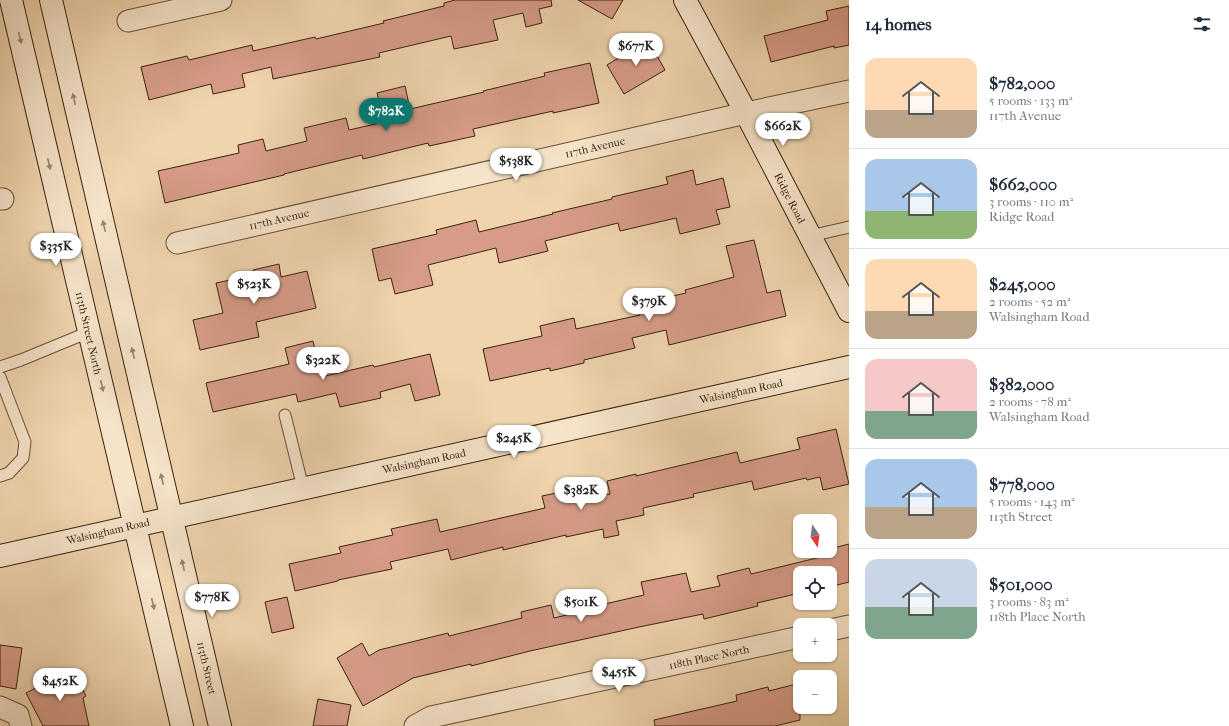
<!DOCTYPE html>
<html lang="en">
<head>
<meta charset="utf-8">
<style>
  :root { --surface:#fff; --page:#f6f6f7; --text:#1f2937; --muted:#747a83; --line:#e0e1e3; --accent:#0f766e }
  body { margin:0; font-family:"IM FELL French Canon",serif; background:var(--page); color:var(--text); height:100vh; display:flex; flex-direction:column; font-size:15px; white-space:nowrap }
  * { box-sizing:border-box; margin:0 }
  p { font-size:13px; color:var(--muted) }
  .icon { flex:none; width:22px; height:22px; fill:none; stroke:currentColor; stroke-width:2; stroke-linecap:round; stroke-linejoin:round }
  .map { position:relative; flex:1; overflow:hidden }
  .drawer { display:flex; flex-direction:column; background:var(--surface); width:380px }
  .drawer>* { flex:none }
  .needle { width:26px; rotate:167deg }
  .tools { position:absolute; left:793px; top:514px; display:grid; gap:8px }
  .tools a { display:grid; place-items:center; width:44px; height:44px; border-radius:8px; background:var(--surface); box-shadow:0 1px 3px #0004; font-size:20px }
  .price { position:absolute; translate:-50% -34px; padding:0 9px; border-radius:14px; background:#fff; color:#222; font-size:13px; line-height:26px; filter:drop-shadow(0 1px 2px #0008) }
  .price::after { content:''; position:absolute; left:50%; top:24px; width:12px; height:9px; margin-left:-6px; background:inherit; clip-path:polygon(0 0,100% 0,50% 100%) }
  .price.current { background:var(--accent); color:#fff }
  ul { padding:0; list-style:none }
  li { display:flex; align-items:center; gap:12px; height:100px; padding:0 16px }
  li+li { border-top:1px solid var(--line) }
  li span { display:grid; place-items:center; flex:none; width:112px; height:80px; border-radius:12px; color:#555 }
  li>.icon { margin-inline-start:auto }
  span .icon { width:48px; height:48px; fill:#fffc; stroke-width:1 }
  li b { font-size:17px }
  h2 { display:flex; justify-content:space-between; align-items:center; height:48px; padding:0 16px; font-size:17px }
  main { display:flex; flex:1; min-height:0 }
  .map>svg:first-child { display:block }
  .building { fill:#d79c88; stroke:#3b230f }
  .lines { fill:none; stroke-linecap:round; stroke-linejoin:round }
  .lane-casing { stroke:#684f37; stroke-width:13 }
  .street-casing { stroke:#684f37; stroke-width:23 }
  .secondary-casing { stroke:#3b230f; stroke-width:24 }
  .lane { stroke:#f5e3ca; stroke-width:11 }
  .street { stroke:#f5e3ca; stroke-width:21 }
  .secondary { stroke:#f5e3ca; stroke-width:22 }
  .oneway { fill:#98836c }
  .labels { text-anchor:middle; stroke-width:4; stroke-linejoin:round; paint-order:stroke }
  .street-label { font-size:11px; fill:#3b230f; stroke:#f5e3ca }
</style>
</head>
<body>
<main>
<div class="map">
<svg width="849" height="726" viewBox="0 0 849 726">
  <rect width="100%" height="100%" fill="#efd4ae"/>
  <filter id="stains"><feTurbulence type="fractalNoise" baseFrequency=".005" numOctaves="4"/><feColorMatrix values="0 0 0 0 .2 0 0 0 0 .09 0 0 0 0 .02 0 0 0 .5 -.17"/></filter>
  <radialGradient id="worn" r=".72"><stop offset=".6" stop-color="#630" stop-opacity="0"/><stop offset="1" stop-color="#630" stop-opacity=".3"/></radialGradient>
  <path class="building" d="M 455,0 L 551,0 L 552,6 L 539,9 L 542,23 L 526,27 L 523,13 L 493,20 L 498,40 L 454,49 L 451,36 L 379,53 L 380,57 L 273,79 L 271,67 L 242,74 L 245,87 L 213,94 L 211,84 L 149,100 L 141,67 L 187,56 L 189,60 L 252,45 L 253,51 L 315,37 L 316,39 L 384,23 L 383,21 L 444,6 L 444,3 Z
    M 578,0 L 623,0 L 612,19 Z
    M 849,6 L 849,45 L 834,48 L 834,46 L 771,62 L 764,36 L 828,20 L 826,11 Z
    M 648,40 L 665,70 L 624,94 L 607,65 Z
    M 590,63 L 599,103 L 553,113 L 553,111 L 473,129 L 475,136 L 429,146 L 428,143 L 363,159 L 362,155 L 284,174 L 284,175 L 165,203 L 158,171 L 239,153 L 238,145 L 263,139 L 266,151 L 307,141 L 304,128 L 346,118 L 349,130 L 384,122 L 377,93 L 405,86 L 410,109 L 484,92 L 483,91 L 545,76 L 544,73 Z
    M 693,170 L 696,185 L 723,178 L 730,207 L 716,210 L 720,224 L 680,234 L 676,218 L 620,231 L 618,223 L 545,241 L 548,251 L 499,263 L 496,248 L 428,265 L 433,285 L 395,294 L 391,278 L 379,281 L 372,249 L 437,234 L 436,230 L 476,220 L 479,232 L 553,214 L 552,213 L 612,199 L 612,197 L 668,184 L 666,177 Z
    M 754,240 L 767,293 L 780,290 L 786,316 L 669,345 L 666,330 L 632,338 L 635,348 L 584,360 L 584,363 L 550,371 L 550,368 L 490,381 L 483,349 L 542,336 L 540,326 L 574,318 L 576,329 L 640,315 L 637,304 L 686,293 L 685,290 L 734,277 L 726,246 Z
    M 279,264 L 281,277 L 307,271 L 316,308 L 256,322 L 259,337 L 200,350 L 193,320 L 223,313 L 216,283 L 254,275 L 253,270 Z
    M 313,341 L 321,377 L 373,365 L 374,367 L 430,354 L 440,395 L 415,401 L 410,384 L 380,392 L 381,398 L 340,407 L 336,393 L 298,402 L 296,394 L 213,412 L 206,383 L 289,364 L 285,348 Z
    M 836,429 L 849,484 L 823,490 L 820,477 L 807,480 L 806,478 L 754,490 L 752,481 L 693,494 L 694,497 L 643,508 L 644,515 L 616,521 L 619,535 L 604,538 L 603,529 L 566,537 L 566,535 L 503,550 L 503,547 L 451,560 L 448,549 L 390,562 L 392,569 L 338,580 L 338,581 L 295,591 L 289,564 L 341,553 L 339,547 L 393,535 L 391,529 L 437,519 L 440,532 L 545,508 L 542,496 L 571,490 L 573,502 L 610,494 L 607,481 L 636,474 L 636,476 L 737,452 L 740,463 L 800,449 L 797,438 Z
    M 849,544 L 849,582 L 833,586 L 830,573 L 800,573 L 800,593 L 757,603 L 758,606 L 704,619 L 703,614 L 639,627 L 530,651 L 471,666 L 471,664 L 413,678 L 363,706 L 337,658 L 362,643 L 369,656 L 379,650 L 448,633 L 449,636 L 522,618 L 521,612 L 551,605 L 554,618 L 583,611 L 583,609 L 644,595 L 641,582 L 686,573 L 691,592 L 720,586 L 717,576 L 749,568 L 751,574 L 825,556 L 824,551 L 830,551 L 830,549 Z
    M 287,597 L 294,628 L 272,633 L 265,602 Z
    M 0,645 L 22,648 L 16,689 L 0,686 Z
    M 72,669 L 86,696 L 83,698 L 89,726 L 43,726 L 26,693 Z
    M 800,683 L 800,720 L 775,726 L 655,726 L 654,720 L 737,701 L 736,695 L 768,687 L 769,691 Z
    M 318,699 L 351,705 L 347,726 L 313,726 Z"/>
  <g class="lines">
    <defs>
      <path id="lane" d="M 810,236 L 849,227
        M 0,367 L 21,360 L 89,332
        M 0,377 L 25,442 L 23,458 L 9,473 L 0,476
        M 285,415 L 303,488"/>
      <path id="street" d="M 128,21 L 221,0
        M 0,199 L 3,199
        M 177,243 L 746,113 L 849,91
        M 830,630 L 849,626
        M 0,707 L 18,715 L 21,726
        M 415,726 L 431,717 L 800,637"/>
      <path id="secondary" d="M 11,0 L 182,726
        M 51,0 L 220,726
        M 685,0 L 746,113 L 849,311
        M 0,556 L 849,367"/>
    </defs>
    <use href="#lane" class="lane-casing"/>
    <use href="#street" class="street-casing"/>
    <use href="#secondary" class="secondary-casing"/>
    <use href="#lane" class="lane"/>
    <use href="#street" class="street"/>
    <use href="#secondary" class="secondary"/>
  </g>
  <defs><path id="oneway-solid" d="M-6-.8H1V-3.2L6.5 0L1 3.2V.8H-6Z"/></defs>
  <g class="oneway">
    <use href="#oneway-solid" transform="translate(20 38) rotate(77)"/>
    <use href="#oneway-solid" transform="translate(74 99) rotate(-103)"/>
    <use href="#oneway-solid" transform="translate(49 164) rotate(77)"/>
    <use href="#oneway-solid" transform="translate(104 226) rotate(-103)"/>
    <use href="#oneway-solid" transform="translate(133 353) rotate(-103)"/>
    <use href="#oneway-solid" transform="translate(102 386) rotate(77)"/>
    <use href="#oneway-solid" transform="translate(162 479) rotate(-103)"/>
    <use href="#oneway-solid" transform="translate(183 565) rotate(-103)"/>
    <use href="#oneway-solid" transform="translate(153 604) rotate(77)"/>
  </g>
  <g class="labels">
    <g class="street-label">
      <text transform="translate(595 147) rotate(-13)" y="4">117th Avenue</text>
      <text transform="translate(790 198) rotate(63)" y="4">Ridge Road</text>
      <text transform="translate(279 219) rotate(-13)" y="4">117th Avenue</text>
      <text transform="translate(89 333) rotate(77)" y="4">113th Street North</text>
      <text transform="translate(741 391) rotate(-12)" y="4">Walsingham Road</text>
      <text transform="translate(424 461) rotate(-12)" y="4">Walsingham Road</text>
      <text transform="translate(108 531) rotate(-13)" y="4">Walsingham Road</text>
      <text transform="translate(709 657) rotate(-12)" y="4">118th Place North</text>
      <text transform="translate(207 668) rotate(77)" y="4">113th Street</text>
    </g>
  </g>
  <rect width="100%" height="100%" filter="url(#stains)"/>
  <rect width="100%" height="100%" fill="url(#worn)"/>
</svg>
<div class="tools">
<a><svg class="needle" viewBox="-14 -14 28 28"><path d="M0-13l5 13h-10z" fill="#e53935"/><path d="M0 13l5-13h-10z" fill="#747a83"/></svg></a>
<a><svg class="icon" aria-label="locate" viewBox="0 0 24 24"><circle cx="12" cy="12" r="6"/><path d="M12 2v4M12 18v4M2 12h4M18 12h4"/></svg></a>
<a>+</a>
<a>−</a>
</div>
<b class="price" style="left:636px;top:67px">$677K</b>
<b class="price current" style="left:386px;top:132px">$782K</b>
<b class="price" style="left:783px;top:147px">$662K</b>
<b class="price" style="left:516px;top:182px">$538K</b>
<b class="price" style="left:56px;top:267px">$335K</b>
<b class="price" style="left:254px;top:305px">$523K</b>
<b class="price" style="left:649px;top:322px">$379K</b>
<b class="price" style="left:323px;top:381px">$322K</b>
<b class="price" style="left:514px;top:459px">$245K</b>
<b class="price" style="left:581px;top:511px">$382K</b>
<b class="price" style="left:212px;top:618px">$778K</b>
<b class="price" style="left:581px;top:623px">$501K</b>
<b class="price" style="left:619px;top:693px">$455K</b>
<b class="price" style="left:60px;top:702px">$452K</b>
</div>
<section class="drawer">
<h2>14 homes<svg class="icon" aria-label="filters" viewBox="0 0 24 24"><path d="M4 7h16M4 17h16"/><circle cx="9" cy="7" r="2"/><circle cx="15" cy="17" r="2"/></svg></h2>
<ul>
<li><span style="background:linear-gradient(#ffd9b3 65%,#b9a48a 0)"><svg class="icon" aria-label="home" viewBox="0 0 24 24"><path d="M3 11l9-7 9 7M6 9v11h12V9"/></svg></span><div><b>$782,000</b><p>5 rooms · 133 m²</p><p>117th Avenue</p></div></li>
<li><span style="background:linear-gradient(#a9c7e8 65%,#8fb573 0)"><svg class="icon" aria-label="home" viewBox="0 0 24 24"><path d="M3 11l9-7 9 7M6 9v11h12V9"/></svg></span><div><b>$662,000</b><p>3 rooms · 110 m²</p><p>Ridge Road</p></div></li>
<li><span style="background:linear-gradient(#ffd9b3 65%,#b9a48a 0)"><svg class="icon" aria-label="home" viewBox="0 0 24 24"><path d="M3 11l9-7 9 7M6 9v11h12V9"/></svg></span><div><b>$245,000</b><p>2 rooms · 52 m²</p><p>Walsingham Road</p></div></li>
<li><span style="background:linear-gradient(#f6c9c9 65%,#7fa58c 0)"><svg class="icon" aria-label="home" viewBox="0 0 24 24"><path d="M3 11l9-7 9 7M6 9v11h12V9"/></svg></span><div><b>$382,000</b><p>2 rooms · 78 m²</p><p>Walsingham Road</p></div></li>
<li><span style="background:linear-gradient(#a9c7e8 60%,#b9a48a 0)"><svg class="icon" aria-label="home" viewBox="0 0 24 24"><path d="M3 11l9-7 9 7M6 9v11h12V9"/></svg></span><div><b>$778,000</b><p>5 rooms · 143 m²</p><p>113th Street</p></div></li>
<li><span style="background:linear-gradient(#c9d6e8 60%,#7fa58c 0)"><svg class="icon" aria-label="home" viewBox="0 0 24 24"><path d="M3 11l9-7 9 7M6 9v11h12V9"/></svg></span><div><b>$501,000</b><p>3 rooms · 83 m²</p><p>118th Place North</p></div></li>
</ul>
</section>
</main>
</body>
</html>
